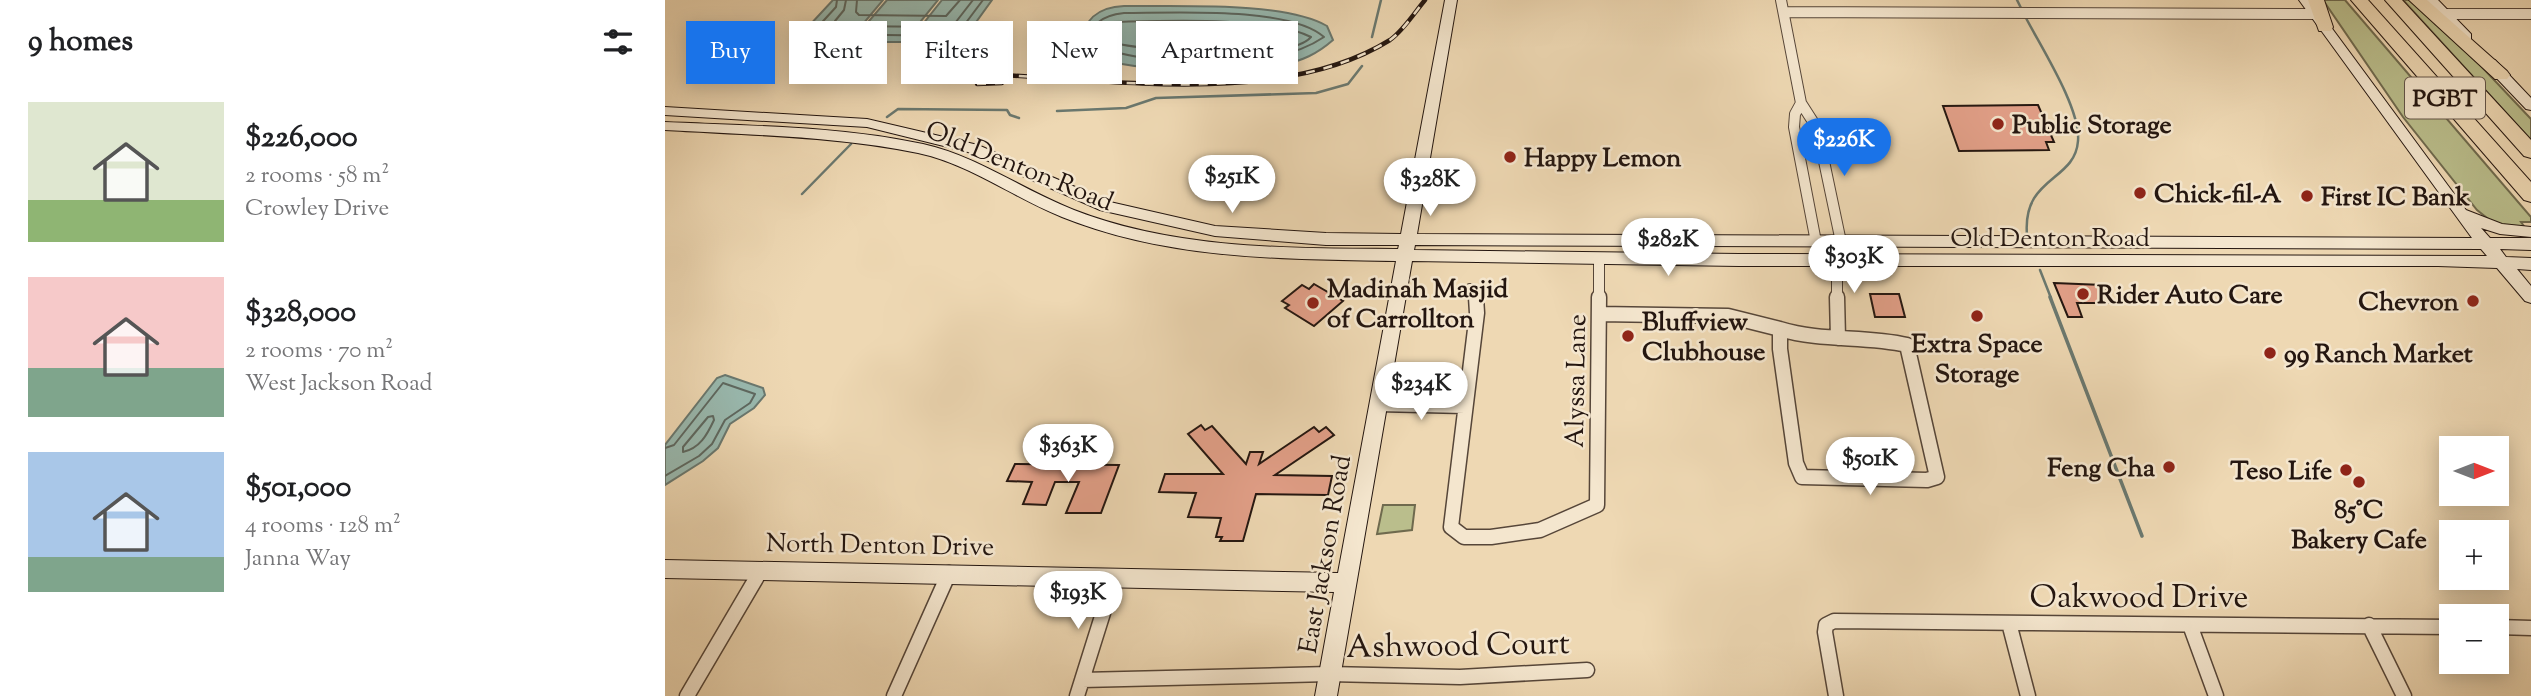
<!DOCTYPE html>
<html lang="en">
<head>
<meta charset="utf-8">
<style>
  :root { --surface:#fff; --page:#f6f6f6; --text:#202124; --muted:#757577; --accent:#1a73e8 }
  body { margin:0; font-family:"Sorts Mill Goudy",serif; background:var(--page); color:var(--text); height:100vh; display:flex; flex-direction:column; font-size:26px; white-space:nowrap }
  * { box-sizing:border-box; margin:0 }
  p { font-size:23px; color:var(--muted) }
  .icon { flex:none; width:38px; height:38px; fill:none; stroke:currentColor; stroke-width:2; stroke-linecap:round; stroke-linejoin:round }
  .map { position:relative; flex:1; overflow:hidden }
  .side { display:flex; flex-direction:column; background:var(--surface); width:665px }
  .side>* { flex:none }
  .hud { position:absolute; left:21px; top:21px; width:665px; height:63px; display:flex; gap:14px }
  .needle { width:46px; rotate:90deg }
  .controls { position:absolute; left:1774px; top:436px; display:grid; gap:14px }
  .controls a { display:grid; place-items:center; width:70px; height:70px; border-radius:0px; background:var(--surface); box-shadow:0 4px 18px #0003; font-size:35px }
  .price { position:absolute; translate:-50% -60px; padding:0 16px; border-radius:24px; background:#fff; color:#222; font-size:23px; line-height:46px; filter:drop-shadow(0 2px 4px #0008) }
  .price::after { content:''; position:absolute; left:50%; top:42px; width:21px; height:16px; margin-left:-10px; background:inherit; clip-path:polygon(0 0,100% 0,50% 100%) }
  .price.active { background:var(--accent); color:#fff }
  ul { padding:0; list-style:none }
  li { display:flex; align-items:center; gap:21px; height:175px; padding:0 28px }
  li span { display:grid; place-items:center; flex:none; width:196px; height:140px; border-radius:0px; color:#555 }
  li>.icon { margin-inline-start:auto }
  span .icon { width:84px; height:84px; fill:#fffc; stroke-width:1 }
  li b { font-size:30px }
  h2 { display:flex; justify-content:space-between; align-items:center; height:84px; padding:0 28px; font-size:30px }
  .tag { padding:0 24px; border-radius:0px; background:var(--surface); box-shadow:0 4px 18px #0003; font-size:24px; line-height:63px }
  .tag.active { background:var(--accent); color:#fff }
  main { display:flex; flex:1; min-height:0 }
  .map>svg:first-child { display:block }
  .green { fill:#babe8c; stroke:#6f6a4e; stroke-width:2 }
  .water { fill:#99b9af; stroke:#6a786f; stroke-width:2 }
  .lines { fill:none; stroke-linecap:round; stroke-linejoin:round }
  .shore { stroke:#5e6860; stroke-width:2 }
  .stream-far1 { stroke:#6a786f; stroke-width:2.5 }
  .stream { stroke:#6a786f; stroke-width:3.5 }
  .building { fill:#e3a089; stroke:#241610; stroke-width:2 }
  .street-far1-casing { stroke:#564639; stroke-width:12 }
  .street-casing { stroke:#564639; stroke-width:17 }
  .secondary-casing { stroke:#241610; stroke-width:2 }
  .highway-casing { stroke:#241610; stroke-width:2 }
  .street-far1 { stroke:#f4e6ce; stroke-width:10 }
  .street { stroke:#f4e6ce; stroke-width:14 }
  .secondary { fill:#f4e6ce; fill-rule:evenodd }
  .highway { fill:#eed8b3; fill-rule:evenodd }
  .rail-casing { stroke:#241610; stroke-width:4.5 }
  .rail { stroke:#f4e6ce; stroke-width:2.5; stroke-dasharray:9; stroke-linecap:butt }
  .poi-dot { fill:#8f2418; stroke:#f4e6ce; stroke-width:2.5 }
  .labels { text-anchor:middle; stroke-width:5; stroke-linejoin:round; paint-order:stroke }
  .shield { fill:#f4e6ce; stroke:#625449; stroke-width:2 }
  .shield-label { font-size:24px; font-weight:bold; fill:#241610 }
  .poi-label { font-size:26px; font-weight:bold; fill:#241610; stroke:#f4e6ce; text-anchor:start }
  .street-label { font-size:26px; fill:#241610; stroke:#f4e6ce }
  .near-street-label { font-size:32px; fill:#241610; stroke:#f4e6ce }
</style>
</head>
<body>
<main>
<section class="side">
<h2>9 homes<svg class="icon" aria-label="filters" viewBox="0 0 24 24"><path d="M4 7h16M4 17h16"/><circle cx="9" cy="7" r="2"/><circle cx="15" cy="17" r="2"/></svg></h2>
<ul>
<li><span style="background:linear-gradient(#dfe7d0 70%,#8fb573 0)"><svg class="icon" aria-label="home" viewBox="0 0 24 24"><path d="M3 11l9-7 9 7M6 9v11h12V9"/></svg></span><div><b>$226,000</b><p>2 rooms · 58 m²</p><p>Crowley Drive</p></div></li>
<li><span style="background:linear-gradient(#f6c9c9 65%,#7fa58c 0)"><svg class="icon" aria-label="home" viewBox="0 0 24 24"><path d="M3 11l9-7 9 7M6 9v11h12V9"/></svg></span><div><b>$328,000</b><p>2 rooms · 70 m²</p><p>West Jackson Road</p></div></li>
<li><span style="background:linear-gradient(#a9c7e8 75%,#7fa58c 0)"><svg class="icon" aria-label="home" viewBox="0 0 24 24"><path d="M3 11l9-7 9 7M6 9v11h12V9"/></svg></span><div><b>$501,000</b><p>4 rooms · 128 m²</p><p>Janna Way</p></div></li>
</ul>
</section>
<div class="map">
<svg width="1866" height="696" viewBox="0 0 1866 696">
  <rect width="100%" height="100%" fill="#eed8b3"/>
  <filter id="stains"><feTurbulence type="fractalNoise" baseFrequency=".00286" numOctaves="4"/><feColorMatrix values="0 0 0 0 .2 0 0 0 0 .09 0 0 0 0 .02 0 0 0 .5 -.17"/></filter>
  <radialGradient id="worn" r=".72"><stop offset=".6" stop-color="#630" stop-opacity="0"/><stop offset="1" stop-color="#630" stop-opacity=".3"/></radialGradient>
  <path class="green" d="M 1658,0 L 1680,0 L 1866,217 L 1866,222 L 1856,222 L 1861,229 L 1831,225 L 1812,210 L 1738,117 Z
    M 1738,0 L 1747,0 L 1815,65 L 1866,119 L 1866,140 Z
    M 718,505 L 750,505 L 747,530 L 712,534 Z"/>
  <path class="water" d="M 168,0 L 218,0 L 183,42 L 129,42 Z
    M 222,0 L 273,0 L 239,42 L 186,42 Z
    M 277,0 L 327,0 L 296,43 L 243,43 Z
    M 459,6 C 512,7 618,1 662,26 L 668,40 C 652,54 637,61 616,65 C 604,68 590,66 578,67 C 536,68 447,76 415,46 C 418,20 432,7 459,6 Z
    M 60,375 L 98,388 L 100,395 L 89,408 L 65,424 L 53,448 L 38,461 L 0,485 L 0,445 L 52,378 Z"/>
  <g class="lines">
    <path class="shore" d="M 172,0 L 171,7 L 150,30 L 151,34 L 291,36 L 318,0
      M 181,0 L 179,10 L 170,21 L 172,26 L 287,27 L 308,0
      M 192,0 L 191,12 L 194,15 L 281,16 L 295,0
      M 459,13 C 506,13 625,6 659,37 C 603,75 485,67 424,44 C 424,23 440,15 459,13 Z
      M 448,22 C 498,21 603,16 646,37 C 622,65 467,51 433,39 L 435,32 Z
      M 491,33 L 558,34 L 565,38 L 562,41 L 490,40 L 487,36 Z
      M 48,416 L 49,420 C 42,435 35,448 18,452 L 18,447 L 43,417 Z
      M 0,448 L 9,445 L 58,383 L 90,394 L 85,403 L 60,420 L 47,444 L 34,456 L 0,476"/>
    <path class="stream-far1" d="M 1352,0 L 1356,8
      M 1361,18 C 1376,47 1416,109 1413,141 C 1410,182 1357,176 1362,235
      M 707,37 L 716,0
      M 392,111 L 461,108 L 491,98 L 651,93 L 683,84 L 697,66
      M 222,117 L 233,109 L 342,110 L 345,115 L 354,118
      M 137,194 L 186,144
      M 1375,270 L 1386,298"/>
    <path class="stream" d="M 1385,297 L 1477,536"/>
  </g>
  <path class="building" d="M 1373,105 L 1389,142 L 1381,142 L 1384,150 L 1294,151 L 1278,106 Z
    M 1389,283 L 1438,285 L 1446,303 L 1412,303 L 1417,317 L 1403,317 Z
    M 649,284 L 678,301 L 649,326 L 620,308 L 624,305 L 617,301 L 637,285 L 644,289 Z
    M 1205,294 L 1234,294 L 1240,317 L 1210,317 Z
    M 536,425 L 540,430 L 547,426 L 581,464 L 585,452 L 598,452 L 594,464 L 649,427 L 654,432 L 661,427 L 669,435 L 610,475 L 667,476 L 663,495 L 591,494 L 578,541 L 555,541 L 557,537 L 551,537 L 556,518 L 523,517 L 531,493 L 494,492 L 500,474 L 558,474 L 523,434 Z
    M 350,464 L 454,465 L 436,513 L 401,513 L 414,482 L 390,482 L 381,505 L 358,504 L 367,482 L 342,481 Z"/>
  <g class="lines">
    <defs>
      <path id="street-far1" d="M 1116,0 L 1136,103 L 1152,128 L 1176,242 L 1167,260
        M 1119,12 L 1650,14
        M 1779,14 L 1866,14
        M 1136,103 L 1130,114 L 1129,127 L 1151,242 L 1167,260 L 1172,278 L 1172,298
        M 805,289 L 812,298
        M 934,298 L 934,258"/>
      <path id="street" d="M 811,297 L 812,313 L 786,527 L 799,537 L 826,537 L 875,530 L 932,505 L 934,297
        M 1172,297 L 1173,338
        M 934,314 L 1063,316 L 1115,329
        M 1115,329 C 1157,342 1200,335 1242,345 L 1272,477 L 1262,480 L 1137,477 L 1131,463 L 1115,349 Z
        M 713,404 L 800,406
        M 1344,623 L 1363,696
        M 1525,625 L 1551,696
        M 1704,625 L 1739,696
        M 1832,627 L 1866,628
        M 417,680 L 664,674 L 795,677 L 922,670
        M 22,696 L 96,570
        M 229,696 L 284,573
        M 412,696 L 449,578
        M 1171,696 L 1160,632 L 1161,625 L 1169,621 L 1787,627"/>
      <path id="secondary" d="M 780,0 L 792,0 L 752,234 L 1807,238 L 1634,0 L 1646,0 L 1801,210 L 1837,224 L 1866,227 L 1866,237 L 1835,234 L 1816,228 L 1825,238 L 1866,238 L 1866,250 L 1835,249 L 1841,257 L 1866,258 L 1866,270 L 1852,269 L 1866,286 L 1866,303 L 1860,301 L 1832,268 L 1773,266 L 1074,266 L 747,261 L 672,696 L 650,696 L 669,592 L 0,578 L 0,560 L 673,573 L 731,261 C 618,259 504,260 397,217 C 349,198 305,164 253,153 C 169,136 85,135 0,130 L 0,122 C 86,126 174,126 258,144 C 312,156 358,190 409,210 C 512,250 624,248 733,249 L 734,245 L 661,245 L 550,236 L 435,210 L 303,152 L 202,127 L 0,115 L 0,107 L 202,119 L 313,145 L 445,202 L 550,226 L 661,233 L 736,234 ZM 750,245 L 1816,249 L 1822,256 L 1074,254 L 749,250 Z
        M 1760,0 L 1773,0 L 1806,34 L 1806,40 L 1796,40 Z
        M 1825,59 L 1830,60 L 1866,98 L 1866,110 L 1861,109 L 1820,66 L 1818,63 Z"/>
      <path id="highway" d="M 1643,0 L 1659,0 L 1668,27 L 1666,31 L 1654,31 Z
        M 1686,0 L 1703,0 L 1866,182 L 1866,202 L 1859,200 Z
        M 1720,0 L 1737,0 L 1866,140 L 1866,158 L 1859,156 Z
        M 1744,0 L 1762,0 L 1842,71 L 1845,75 L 1842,79 L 1830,79 Z"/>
    </defs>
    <use href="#street-far1" class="street-far1-casing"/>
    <use href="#street" class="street-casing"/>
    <use href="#secondary" class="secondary-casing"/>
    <use href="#highway" class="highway-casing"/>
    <use href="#street-far1" class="street-far1"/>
    <use href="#street" class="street"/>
    <use href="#secondary" class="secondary"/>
    <use href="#highway" class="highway"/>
    <defs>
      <path id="rail" d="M 318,74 C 442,79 616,108 725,40 C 738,31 750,12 760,0
        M 312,84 L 337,83"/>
    </defs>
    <use href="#rail" class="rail-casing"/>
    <use href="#rail" class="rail"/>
  </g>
  <g class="poi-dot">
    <circle cx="1333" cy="124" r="7"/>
    <circle cx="845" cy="157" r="7"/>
    <circle cx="1475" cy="193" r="7"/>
    <circle cx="1642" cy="196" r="7"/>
    <circle cx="1418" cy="294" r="7"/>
    <circle cx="1808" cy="301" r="7"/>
    <circle cx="648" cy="303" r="7"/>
    <circle cx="1312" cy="316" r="7"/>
    <circle cx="963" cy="336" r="7"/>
    <circle cx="1605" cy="353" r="7"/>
    <circle cx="1504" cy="467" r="7"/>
    <circle cx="1681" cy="470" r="7"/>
    <circle cx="1694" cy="482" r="7"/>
  </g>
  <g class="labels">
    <rect class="shield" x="1740" y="77.5" width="80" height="41" rx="5"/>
    <g class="shield-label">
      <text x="1780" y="106">PGBT</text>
    </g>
    <g class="poi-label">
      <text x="1347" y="133">Public Storage</text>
      <text x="859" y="166">Happy Lemon</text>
      <text x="1489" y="202">Chick-fil-A</text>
      <text x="1656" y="205">First IC Bank</text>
      <text x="662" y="297">Madinah Masjid<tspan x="662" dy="30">of Carrollton</tspan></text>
      <text x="1432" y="303">Rider Auto Care</text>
      <text x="1794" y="310" text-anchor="end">Chevron</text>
      <text x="977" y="330">Bluffview<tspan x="977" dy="30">Clubhouse</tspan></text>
      <text x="1312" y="352" text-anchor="middle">Extra Space<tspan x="1312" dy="30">Storage</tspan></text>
      <text x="1619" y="362">99 Ranch Market</text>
      <text x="1490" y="476" text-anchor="end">Feng Cha</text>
      <text x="1667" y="479" text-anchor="end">Teso Life</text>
      <text x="1694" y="518" text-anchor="middle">85°C<tspan x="1694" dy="30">Bakery Cafe</tspan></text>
    </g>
    <g class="street-label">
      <text transform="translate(355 165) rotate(22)" y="9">Old Denton Road</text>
      <text x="1385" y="246">Old Denton Road</text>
      <text transform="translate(910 381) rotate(-89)" y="9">Alyssa Lane</text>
      <text transform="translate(215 544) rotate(1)" y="9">North Denton Drive</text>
      <text transform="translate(659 554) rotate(-80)" y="9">East Jackson Road</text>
    </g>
    <g class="near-street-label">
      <text x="1474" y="607">Oakwood Drive</text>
      <text transform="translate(793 644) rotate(-1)" y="11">Ashwood Court</text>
    </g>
  </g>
  <rect width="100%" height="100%" filter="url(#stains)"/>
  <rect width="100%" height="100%" fill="url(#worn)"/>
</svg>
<div class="controls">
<a><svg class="needle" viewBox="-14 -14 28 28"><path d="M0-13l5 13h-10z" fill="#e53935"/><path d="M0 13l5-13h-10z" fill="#757577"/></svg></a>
<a>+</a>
<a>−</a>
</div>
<b class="price active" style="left:1179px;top:178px">$226K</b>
<b class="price" style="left:567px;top:215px">$251K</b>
<b class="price" style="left:765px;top:218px">$328K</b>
<b class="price" style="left:1003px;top:278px">$282K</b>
<b class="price" style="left:1189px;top:295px">$303K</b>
<b class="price" style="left:756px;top:422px">$234K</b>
<b class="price" style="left:403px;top:484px">$363K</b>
<b class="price" style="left:1205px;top:497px">$501K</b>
<b class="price" style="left:413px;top:631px">$193K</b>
<div class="hud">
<a class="tag active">Buy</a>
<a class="tag">Rent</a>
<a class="tag">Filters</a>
<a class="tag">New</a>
<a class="tag">Apartment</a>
</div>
</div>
</main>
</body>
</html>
